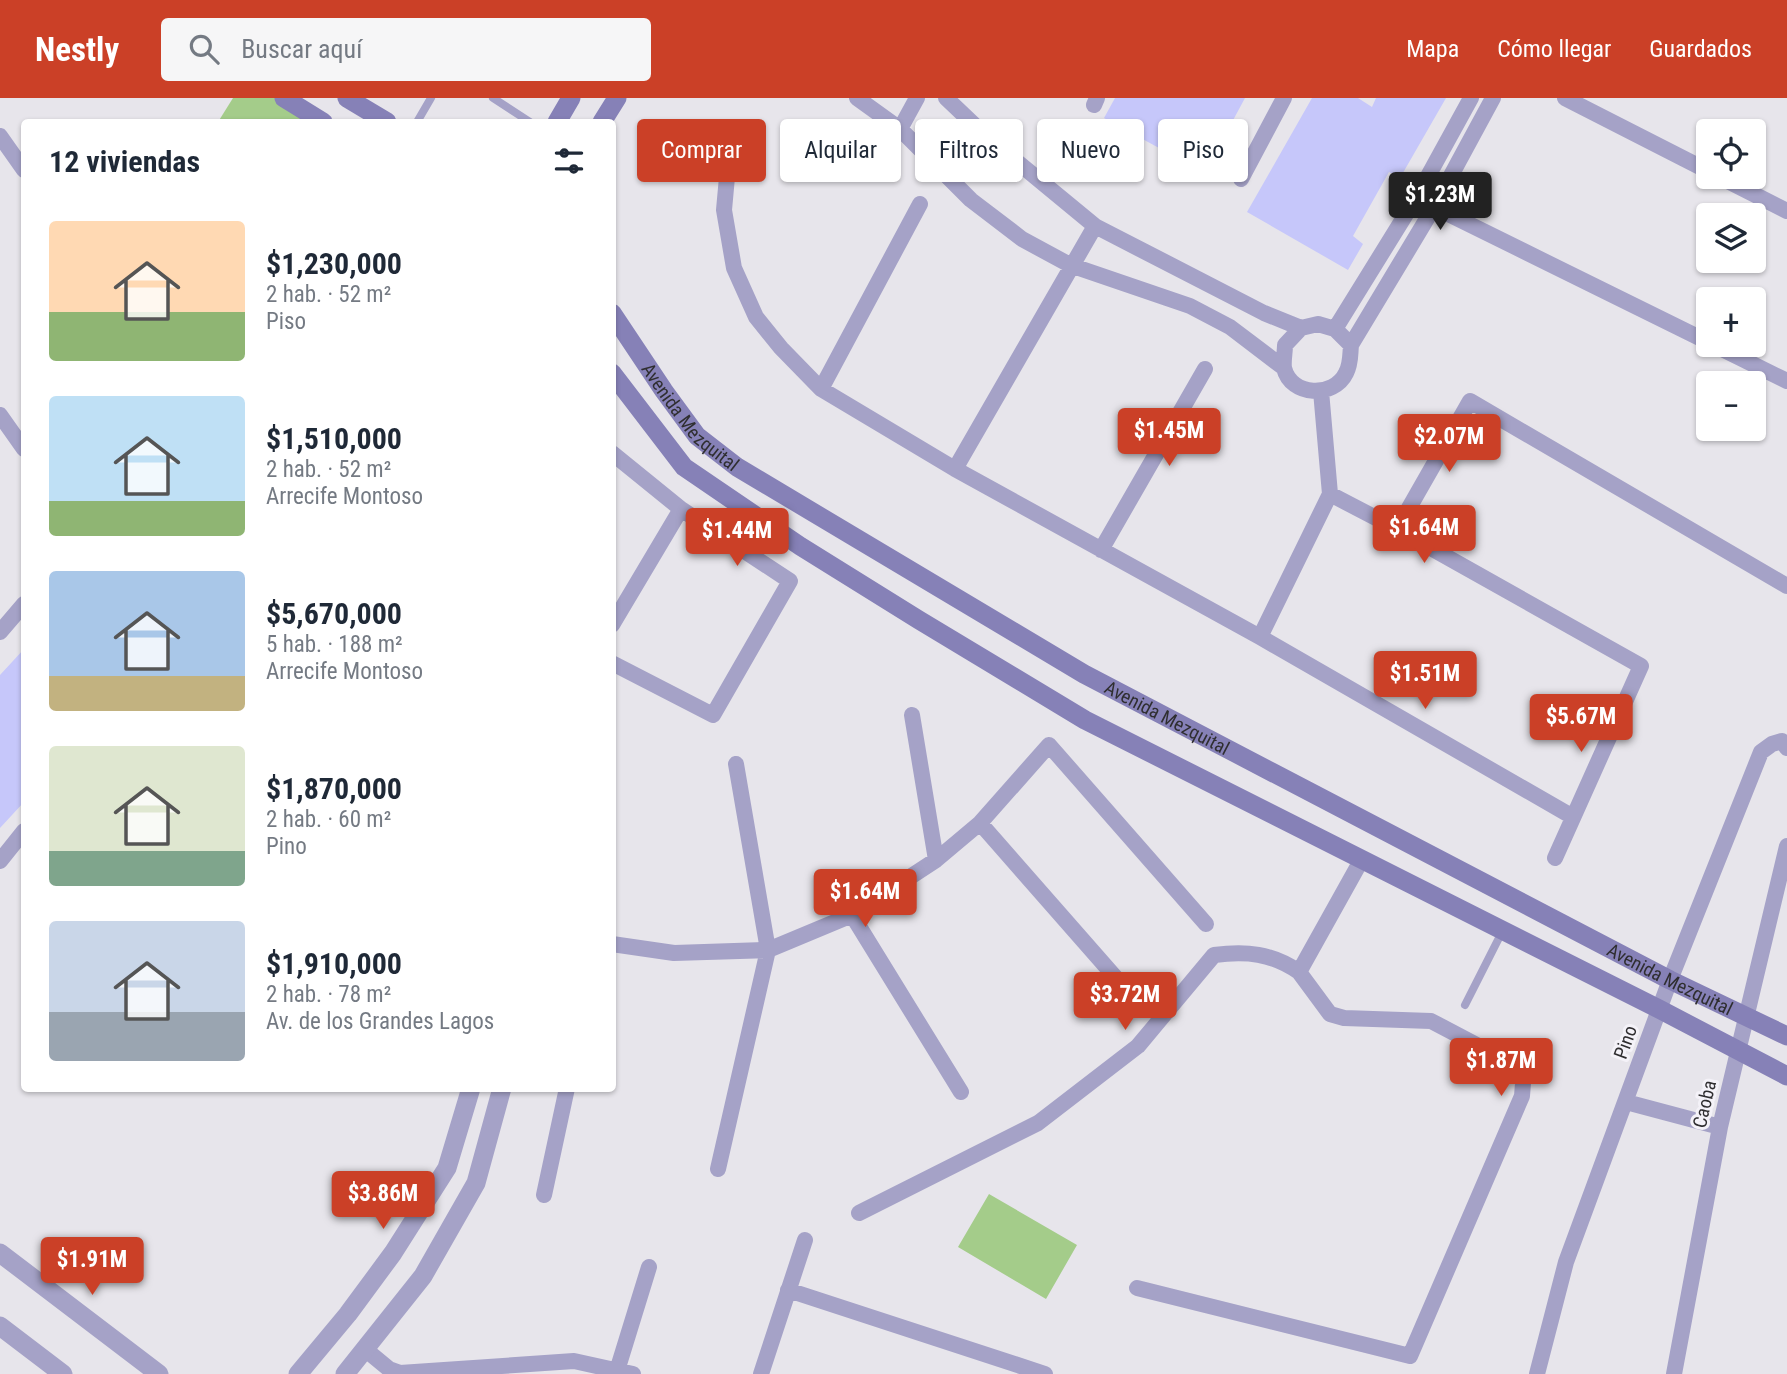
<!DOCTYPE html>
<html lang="es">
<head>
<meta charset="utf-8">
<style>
  :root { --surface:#fff; --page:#f6f6f7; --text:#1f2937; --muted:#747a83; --accent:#cb4027 }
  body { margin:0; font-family:"Roboto Condensed",sans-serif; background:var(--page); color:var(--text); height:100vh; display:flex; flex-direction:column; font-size:26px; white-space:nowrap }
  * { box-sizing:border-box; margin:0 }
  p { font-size:23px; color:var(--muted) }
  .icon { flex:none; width:38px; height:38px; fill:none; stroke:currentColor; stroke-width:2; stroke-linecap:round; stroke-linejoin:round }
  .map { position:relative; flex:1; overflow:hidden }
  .details { position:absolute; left:21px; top:21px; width:595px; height:973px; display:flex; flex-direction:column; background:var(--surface); border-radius:7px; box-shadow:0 2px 5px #0004 }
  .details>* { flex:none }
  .banner { position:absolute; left:637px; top:21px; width:665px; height:63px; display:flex; gap:14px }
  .buttons { position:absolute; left:1696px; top:21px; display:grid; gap:14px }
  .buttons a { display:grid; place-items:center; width:70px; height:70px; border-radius:7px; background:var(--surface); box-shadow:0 2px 5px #0004; font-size:35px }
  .price { position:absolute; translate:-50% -60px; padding:0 16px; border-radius:7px; background:var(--accent); color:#fff; font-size:23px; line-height:46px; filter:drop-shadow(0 2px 4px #0008) }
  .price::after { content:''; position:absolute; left:50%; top:42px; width:21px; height:16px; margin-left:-10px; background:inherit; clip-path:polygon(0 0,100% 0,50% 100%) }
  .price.on { background:#222; color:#fff }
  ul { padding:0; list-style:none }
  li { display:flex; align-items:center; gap:21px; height:175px; padding:0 28px }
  li span { display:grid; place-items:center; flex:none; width:196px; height:140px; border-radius:7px; color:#555 }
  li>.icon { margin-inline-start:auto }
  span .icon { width:84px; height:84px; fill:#fffc; stroke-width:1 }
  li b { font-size:30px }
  h2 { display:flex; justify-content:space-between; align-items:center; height:84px; padding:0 28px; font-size:30px }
  .pill { padding:0 24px; border-radius:7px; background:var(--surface); box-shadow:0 2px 5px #0004; font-size:24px; line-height:63px }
  .pill.on { background:var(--accent); color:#fff }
  header { display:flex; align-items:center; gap:42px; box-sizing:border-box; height:98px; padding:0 35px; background:var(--accent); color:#fff }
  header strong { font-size:33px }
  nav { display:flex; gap:38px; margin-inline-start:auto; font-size:24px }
  .search { width:490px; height:63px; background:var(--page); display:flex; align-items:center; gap:18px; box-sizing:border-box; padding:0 24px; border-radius:7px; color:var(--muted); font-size:26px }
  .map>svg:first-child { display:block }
  .green { fill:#a4cc8a }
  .building { fill:#c6c7fa }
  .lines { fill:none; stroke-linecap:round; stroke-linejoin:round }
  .service { stroke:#a5a2c7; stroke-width:8 }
  .minor { stroke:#a5a2c7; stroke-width:16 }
  .tertiary { stroke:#a5a2c7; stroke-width:19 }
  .secondary { stroke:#8681b7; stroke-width:19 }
  .labels { text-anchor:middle; stroke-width:6; stroke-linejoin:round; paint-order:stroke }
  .street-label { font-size:19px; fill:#2f2e30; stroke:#f4f2f8 }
</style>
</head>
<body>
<header>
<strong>Nestly</strong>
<div class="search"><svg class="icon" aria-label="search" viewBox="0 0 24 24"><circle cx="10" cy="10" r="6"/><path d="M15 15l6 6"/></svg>Buscar aquí</div>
<nav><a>Mapa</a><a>Cómo llegar</a><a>Guardados</a></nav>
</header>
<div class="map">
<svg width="1787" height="1276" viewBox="0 0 1787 1276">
  <rect width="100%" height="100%" fill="#e7e5eb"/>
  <path class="green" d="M 233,0 L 278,0 L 318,24 L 218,24 Z
    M 989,1096 L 1077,1147 L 1046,1201 L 958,1149 Z"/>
  <path class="building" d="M 1115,0 L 1245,0 L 1231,26 L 1223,21 L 1208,48 L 1204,46 L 1192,68 L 1104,20 Z
    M 1312,0 L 1358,0 L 1372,9 L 1376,0 L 1446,0 L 1400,80 L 1389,74 L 1353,138 L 1363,146 L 1348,172 L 1247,114 Z
    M 24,551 L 24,704 L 0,730 L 0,577 Z"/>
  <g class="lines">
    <path class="service" d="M 493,0 L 530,24
      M 417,24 L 431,0
      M 1465,907 L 1503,832"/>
    <path class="minor" d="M 857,0 L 900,31 L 971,102 L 1022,141 L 1070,167 L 1190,208 L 1230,229 L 1284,270
      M 946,0 L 986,38 L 1095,128 L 1264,215 L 1301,230 L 1318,226 L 1335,231 L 1351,247 C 1350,257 1351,266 1346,275 C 1334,300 1291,299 1284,270 C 1283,263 1285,254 1285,247 L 1301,230
      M 1565,0 L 1708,73
      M 1094,7 L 1097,0
      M 900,31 L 917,0
      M 751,33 L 727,79 L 724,112 L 734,170 L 756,219 L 781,250 L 821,291 L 955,371 L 1260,539 L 1573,719
      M 0,38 L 24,72
      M 1720,79 L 1787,113
      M 1241,81 L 1284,0
      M 1416,100 L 1708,244
      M 1335,231 L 1416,100 L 1471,0
      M 1351,247 L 1434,109 L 1493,0
      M 1714,247 L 1787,283
      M 821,291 L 920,106
      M 1321,293 L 1330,396 L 1397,431 L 1641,568 L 1555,760
      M 0,317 L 24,351
      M 612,355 L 681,411 L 790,483 L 713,617 L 612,565
      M 955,371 L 1095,128
      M 1397,431 L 1470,303 L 1787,488
      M 1101,452 L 1205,271
      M 612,527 L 681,411
      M 0,534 L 24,506
      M 1260,539 L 1330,396
      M 912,617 L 936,762
      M 980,725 L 1123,888
      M 0,763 L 24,733
      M 852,817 L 961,994
      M 612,846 L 674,855 L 768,852 L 852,817 L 936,762 L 980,725 L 1049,647 L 1206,826
      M 1626,1004 L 1720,1029
      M 718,1071 L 768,852 L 736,666
      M 544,1097 L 567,990
      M 859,1115 L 1038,1025 L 1138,948 L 1214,857 C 1246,853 1272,855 1299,874 L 1362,761
      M 1137,1190 L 1410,1258 L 1522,998 L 1523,985 L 1518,973 L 1492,955 L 1431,923 L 1344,920 L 1330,916 L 1299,874
      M 788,1192 L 1045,1276
      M 366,1252 L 389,1271 L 400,1275 L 574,1263 L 633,1276
      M 616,1276 L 649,1169
      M 761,1276 L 805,1142
      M 1537,1276 L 1566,1164 L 1670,882 L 1761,654 L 1772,646 L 1782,643 L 1787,650
      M 1674,1276 L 1720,1029 L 1787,748"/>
    <path class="tertiary" d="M 0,1155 L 159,1276
      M 0,1228 L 63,1276
      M 298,1276 L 348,1216 L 393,1155 L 447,1070 L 471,990
      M 345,1276 L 423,1178 L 476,1085 L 502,990"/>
    <g class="secondary">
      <path d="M 284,0 L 323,24"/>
      <path d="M 347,0 L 387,24"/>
      <path d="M 557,24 L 571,0"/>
      <path d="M 602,24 L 617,0"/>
      <path id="s1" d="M 612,215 L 664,293 L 697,338 L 737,369 L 1084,576 L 1670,882 L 1787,938"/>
      <path d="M 612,275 L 684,369 L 800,448 L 919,522 L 1085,622 L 1659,911 L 1787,978"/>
    </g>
  </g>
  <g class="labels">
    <g class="street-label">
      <text dy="7" stroke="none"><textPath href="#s1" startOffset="131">Avenida Mezquital</textPath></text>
      <text dy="7" stroke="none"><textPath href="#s1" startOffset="698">Avenida Mezquital</textPath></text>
      <text dy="7" stroke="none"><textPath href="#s1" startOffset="1265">Avenida Mezquital</textPath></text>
      <text transform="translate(1625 944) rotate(-70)" y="7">Pino</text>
      <text transform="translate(1704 1006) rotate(-77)" y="7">Caoba</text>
    </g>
  </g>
</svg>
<div class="buttons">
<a><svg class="icon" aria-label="locate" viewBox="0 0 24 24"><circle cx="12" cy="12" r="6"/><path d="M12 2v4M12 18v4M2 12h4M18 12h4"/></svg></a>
<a><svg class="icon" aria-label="layers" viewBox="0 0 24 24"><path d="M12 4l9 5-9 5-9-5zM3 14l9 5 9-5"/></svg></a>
<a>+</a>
<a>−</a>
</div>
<b class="price on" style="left:1440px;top:134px">$1.23M</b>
<b class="price" style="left:1169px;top:370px">$1.45M</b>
<b class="price" style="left:1449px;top:376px">$2.07M</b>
<b class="price" style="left:1424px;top:467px">$1.64M</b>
<b class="price" style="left:737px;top:470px">$1.44M</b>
<b class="price" style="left:1425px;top:613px">$1.51M</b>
<b class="price" style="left:1581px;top:656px">$5.67M</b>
<b class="price" style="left:865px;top:831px">$1.64M</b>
<b class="price" style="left:1125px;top:934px">$3.72M</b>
<b class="price" style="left:1501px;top:1000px">$1.87M</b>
<b class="price" style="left:383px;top:1133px">$3.86M</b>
<b class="price" style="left:92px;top:1199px">$1.91M</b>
<div class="banner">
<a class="pill on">Comprar</a>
<a class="pill">Alquilar</a>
<a class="pill">Filtros</a>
<a class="pill">Nuevo</a>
<a class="pill">Piso</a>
</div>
<section class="details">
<h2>12 viviendas<svg class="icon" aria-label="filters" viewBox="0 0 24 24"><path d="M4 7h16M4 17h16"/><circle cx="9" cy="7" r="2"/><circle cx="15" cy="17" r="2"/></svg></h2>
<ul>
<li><span style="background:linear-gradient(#ffd9b3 65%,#8fb573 0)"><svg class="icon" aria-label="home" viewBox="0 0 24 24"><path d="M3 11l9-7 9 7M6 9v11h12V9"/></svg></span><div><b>$1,230,000</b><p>2 hab. · 52 m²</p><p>Piso</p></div></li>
<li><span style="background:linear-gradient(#bfe0f5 75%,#8fb573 0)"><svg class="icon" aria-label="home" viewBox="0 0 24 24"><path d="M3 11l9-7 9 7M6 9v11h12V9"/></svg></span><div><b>$1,510,000</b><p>2 hab. · 52 m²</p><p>Arrecife Montoso</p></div></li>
<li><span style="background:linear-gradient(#a9c7e8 75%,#c2b280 0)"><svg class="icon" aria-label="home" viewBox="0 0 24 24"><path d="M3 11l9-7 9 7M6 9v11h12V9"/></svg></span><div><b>$5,670,000</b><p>5 hab. · 188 m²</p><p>Arrecife Montoso</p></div></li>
<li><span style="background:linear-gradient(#dfe7d0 75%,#7fa58c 0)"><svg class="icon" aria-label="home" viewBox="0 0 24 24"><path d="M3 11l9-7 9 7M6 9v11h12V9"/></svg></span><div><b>$1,870,000</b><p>2 hab. · 60 m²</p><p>Pino</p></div></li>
<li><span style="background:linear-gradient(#c9d6e8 65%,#9aa5b1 0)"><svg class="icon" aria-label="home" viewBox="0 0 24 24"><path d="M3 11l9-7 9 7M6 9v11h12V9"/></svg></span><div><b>$1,910,000</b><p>2 hab. · 78 m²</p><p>Av. de los Grandes Lagos</p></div></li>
</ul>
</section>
</div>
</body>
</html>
